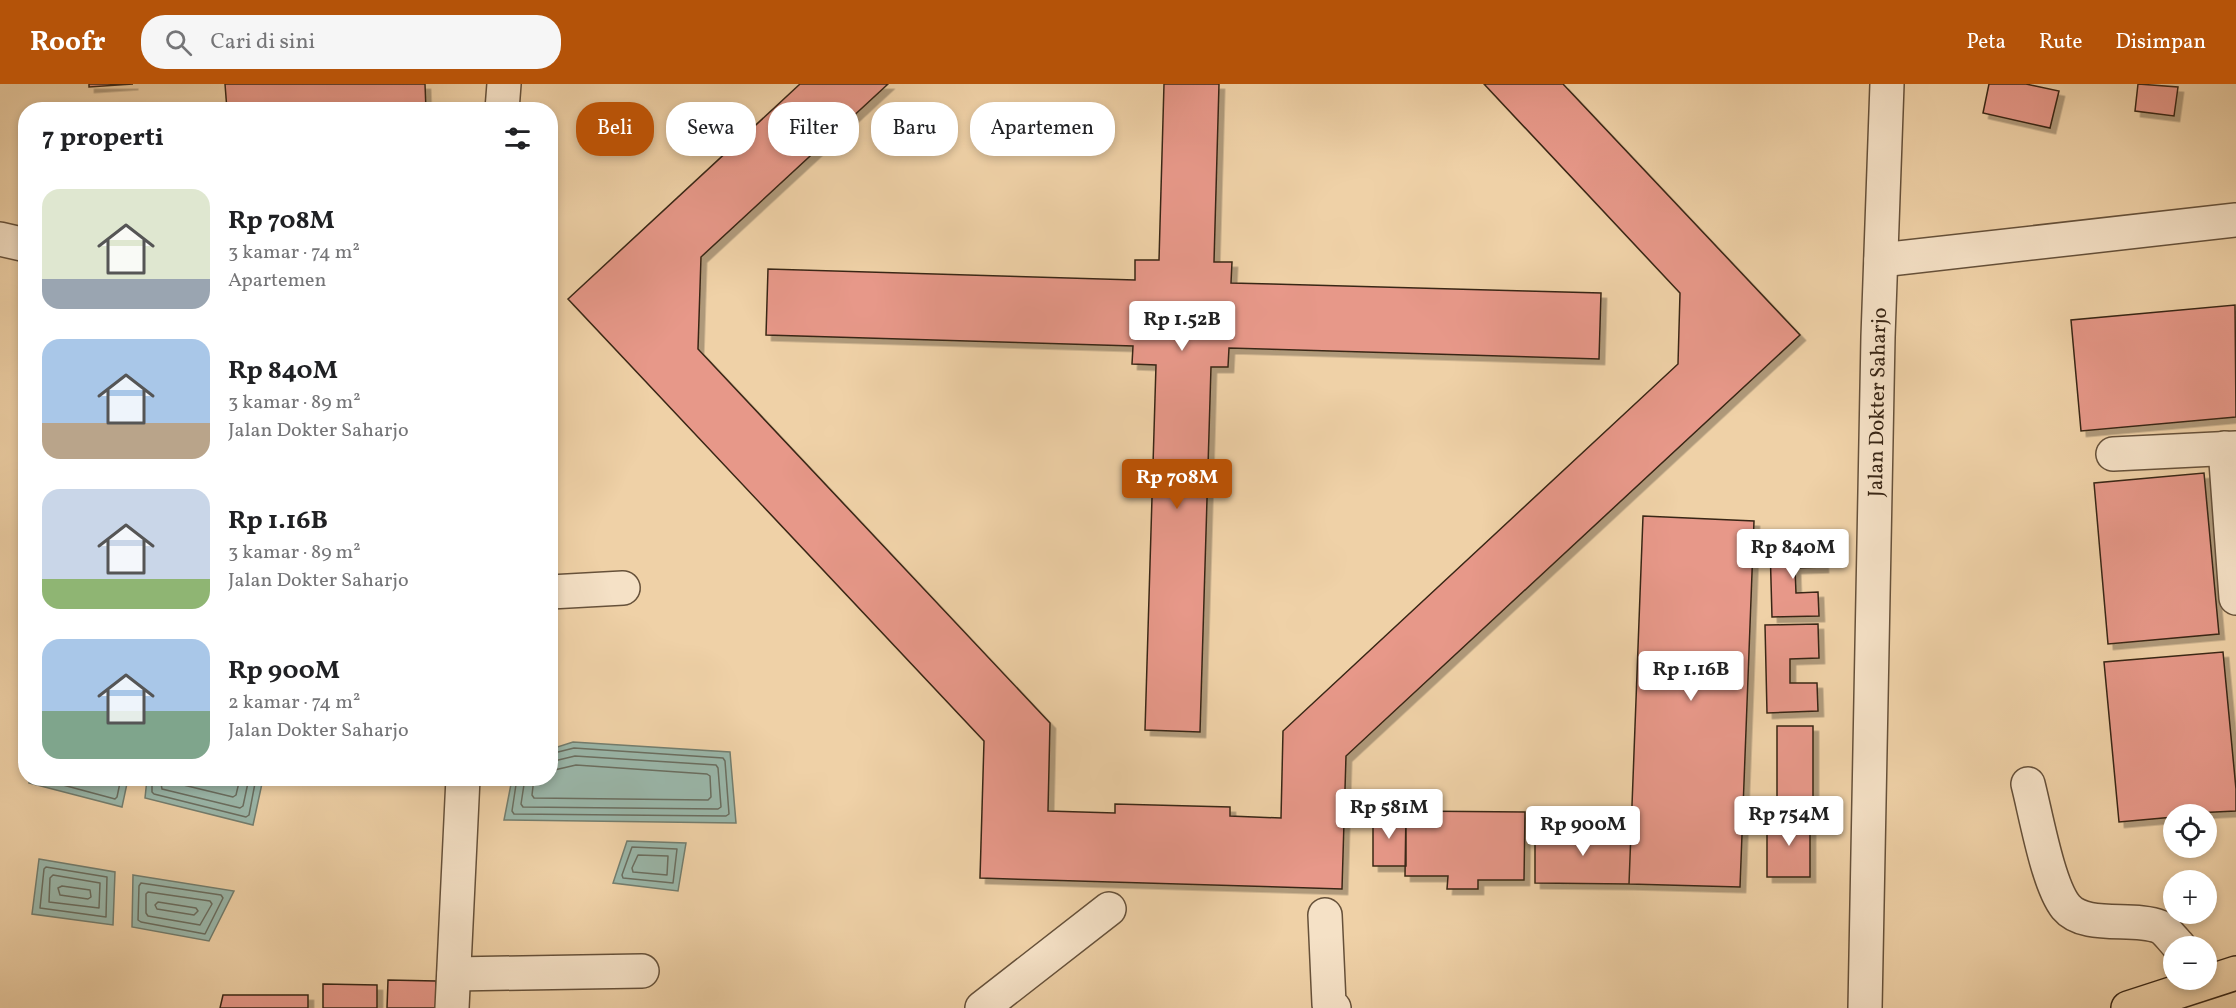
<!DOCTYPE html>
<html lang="id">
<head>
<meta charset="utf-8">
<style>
  :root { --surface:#fff; --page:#f6f6f6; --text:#202124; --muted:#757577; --accent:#b45309 }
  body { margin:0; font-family:Vollkorn,serif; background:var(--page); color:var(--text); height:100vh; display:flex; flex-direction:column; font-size:22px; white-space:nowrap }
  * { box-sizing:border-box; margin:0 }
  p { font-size:20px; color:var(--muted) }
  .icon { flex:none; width:33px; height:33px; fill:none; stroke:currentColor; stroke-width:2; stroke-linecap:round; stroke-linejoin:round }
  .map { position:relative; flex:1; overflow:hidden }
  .drawer { position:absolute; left:18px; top:18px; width:540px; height:684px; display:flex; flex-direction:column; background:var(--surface); border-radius:24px; box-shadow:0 3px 9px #0003 }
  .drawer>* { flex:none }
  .hud { position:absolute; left:576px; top:18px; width:570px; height:54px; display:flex; gap:12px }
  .tools { position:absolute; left:2163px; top:720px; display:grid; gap:12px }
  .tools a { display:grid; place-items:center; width:54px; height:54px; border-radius:50%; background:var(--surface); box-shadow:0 3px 9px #0003; font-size:30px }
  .price { position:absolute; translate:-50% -51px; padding:0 14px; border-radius:6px; background:#fff; color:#222; font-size:20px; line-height:39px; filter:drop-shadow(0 2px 3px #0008) }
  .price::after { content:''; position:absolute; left:50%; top:36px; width:18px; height:14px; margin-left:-9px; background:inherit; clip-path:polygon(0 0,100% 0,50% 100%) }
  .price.on { background:var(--accent); color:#fff }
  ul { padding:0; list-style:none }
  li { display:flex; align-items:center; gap:18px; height:150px; padding:0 24px }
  li span { display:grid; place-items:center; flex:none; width:168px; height:120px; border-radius:18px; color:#555 }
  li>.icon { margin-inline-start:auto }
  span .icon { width:72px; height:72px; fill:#fffc; stroke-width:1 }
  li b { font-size:26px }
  h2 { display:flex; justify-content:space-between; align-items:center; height:72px; padding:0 24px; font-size:26px }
  .tag { padding:0 21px; border-radius:24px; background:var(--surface); box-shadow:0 3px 9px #0003; font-size:21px; line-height:54px }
  .tag.on { background:var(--accent); color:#fff }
  header { display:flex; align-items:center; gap:36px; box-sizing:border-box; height:84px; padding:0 30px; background:var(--accent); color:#fff }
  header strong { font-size:28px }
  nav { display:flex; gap:33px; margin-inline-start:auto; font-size:21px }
  .search { width:420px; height:54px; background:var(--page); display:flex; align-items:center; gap:15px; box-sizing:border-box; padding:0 21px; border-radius:24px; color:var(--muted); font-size:22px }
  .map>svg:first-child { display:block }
  .water { fill:#9ab7aa; stroke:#737d6e; stroke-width:1.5 }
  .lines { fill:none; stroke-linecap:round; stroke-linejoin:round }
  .shore { stroke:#6a6e60; stroke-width:1.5 }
  .building { fill:#e79889; stroke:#392615; stroke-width:1.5; filter:url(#shadow) }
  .minor-casing { stroke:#66513a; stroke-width:36 }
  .highway-casing { stroke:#392615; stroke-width:36 }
  .minor { stroke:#f5e1c6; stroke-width:33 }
  .highway { stroke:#efd1a7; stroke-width:33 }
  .labels { text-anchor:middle; stroke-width:4.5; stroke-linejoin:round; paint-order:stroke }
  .street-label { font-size:21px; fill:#392615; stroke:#f5e1c6 }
</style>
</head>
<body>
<header>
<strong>Roofr</strong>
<div class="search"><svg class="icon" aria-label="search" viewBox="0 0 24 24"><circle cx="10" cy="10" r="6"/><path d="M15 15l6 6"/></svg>Cari di sini</div>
<nav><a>Peta</a><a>Rute</a><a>Disimpan</a></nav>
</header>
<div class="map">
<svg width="2236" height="924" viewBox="0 0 2236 924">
  <defs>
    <filter id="shadow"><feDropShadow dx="5.5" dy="5.5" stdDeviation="0" flood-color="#0004"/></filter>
  </defs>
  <rect width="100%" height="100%" fill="#efd1a7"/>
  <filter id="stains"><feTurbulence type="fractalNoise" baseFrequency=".00333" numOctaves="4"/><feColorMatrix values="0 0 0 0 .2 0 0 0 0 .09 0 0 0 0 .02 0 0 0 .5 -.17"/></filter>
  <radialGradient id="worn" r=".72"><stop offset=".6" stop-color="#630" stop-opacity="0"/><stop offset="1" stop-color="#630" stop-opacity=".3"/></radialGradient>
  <path class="water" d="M 573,658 L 730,668 L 736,739 L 504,736 L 512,695 L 550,694 L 551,665 Z
    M 30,694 L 128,694 L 128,695 L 122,723 L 29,699 Z
    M 147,695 L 263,695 L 253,741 L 145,714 Z
    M 627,757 L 686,759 L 678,807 L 613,799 Z
    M 39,775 L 115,788 L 113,841 L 32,830 Z
    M 133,791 L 234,807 L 209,857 L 132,843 Z"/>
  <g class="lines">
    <path class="shore" d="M 37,694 L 115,715 L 117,713 L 121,694
      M 152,694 L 152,708 L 154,710 L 246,733 L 249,731 L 256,694
      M 160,694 L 162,705 L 240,724 L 243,722 L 249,694
      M 169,694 L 171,698 L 233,713 L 236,711 L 240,694
      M 517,694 L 512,727 L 514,730 L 726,732 L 729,730 L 725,677 L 723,674 L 574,664 L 550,670
      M 525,694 L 521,720 L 523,723 L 718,725 L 721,723 L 718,684 L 716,681 L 575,672 L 550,678
      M 534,694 L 532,711 L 534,714 L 708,716 L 711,713 L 710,692 L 707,690 L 576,681 L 550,687
      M 632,763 L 677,765 L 673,799 L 623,794 L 622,791 Z
      M 638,771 L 668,772 L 667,791 L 633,788 L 632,784 Z
      M 46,783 L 107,793 L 106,833 L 40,824 L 44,785 Z
      M 53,791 L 100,799 L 99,824 L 49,818 L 50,794 Z
      M 141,799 L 221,811 L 223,814 L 205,850 L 141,838 L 138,836 L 139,802 Z
      M 62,802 L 90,806 L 91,813 L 88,815 L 60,811 L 58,804 Z
      M 148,808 L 210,817 L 212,820 L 200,841 L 148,832 L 146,829 L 146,810 Z
      M 158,818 L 196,824 L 198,827 L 194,831 L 157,825 L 155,821 Z"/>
  </g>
  <path class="building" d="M 89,0 L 133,0 L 89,3 Z
    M 225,0 L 425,0 L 426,26 L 227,26 Z
    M 800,0 L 888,0 L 701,173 L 698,265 L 1050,639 L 1048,727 L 1115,729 L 1115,720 L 1230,723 L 1230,732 L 1281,734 L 1283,647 L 1678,280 L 1680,209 L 1484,0 L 1563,0 L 1800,251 L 1346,672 L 1342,805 L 980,794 L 984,657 L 568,215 Z
    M 1164,0 L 1219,0 L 1214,178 L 1232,178 L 1231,199 L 1601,209 L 1599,275 L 1229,264 L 1228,283 L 1211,283 L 1200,648 L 1145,646 L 1156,281 L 1132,280 L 1133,262 L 766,251 L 768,185 L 1135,196 L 1135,176 L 1159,176 Z
    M 1989,0 L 2026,0 L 2059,7 L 2050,44 L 1983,29 Z
    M 2138,0 L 2178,3 L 2174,32 L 2135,27 Z
    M 2235,221 L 2236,333 L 2081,347 L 2071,236 Z
    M 2204,389 L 2219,550 L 2108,560 L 2094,399 Z
    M 1643,432 L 1754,437 L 1740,803 L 1629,800 Z
    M 1822,460 L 1823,483 L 1795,484 L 1796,509 L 1818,508 L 1819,532 L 1772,533 L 1770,461 Z
    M 1818,540 L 1819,574 L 1790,575 L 1790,599 L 1817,599 L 1818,627 L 1767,629 L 1765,541 Z
    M 2223,568 L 2236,705 L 2236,727 L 2174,730 L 2174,733 L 2119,738 L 2104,578 Z
    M 1777,642 L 1813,642 L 1813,713 L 1777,713 Z
    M 1406,727 L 1525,728 L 1524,796 L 1478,796 L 1478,805 L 1447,805 L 1448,792 L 1405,792 Z
    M 1373,730 L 1406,731 L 1406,782 L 1373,782 Z
    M 1767,734 L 1810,734 L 1810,793 L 1767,793 Z
    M 1535,747 L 1631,748 L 1629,800 L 1535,799 Z
    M 388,896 L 436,897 L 436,924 L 387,924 Z
    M 323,900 L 377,901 L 377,924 L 323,924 Z
    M 223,911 L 308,911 L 308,924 L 220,924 Z"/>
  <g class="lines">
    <defs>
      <g id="minor">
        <path d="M 502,26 L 504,0"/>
        <path d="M 0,155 L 26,161"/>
        <path d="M 1881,176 L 2236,136"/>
        <path d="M 2225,364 L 2236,514"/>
        <path d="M 2113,370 L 2236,364"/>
        <path d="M 550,508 L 623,504"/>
        <path d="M 2028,700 C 2036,731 2048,801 2066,823 C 2085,846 2134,832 2160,843 C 2166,846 2174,857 2179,862"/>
        <path d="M 1325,831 L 1329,920 L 1334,924"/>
        <path d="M 454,890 L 642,887"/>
        <path d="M 452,924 L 463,694"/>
        <path d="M 982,924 L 1109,825"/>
        <path id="s1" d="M 1865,924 L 1878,253 L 1887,0"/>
      </g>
      <path id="highway" d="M 2128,924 L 2236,889"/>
    </defs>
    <use href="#minor" class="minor-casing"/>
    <use href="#highway" class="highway-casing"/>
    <use href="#minor" class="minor"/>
    <use href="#highway" class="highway"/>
  </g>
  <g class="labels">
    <g class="street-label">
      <text dy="7" stroke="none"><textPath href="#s1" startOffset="606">Jalan Dokter Saharjo</textPath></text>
    </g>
  </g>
  <rect width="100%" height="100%" filter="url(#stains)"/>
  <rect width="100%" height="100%" fill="url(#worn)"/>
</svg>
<div class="tools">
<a><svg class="icon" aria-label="locate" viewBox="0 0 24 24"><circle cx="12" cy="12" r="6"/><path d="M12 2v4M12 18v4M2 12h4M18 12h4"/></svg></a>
<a>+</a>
<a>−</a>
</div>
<b class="price" style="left:1182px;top:268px">Rp 1.52B</b>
<b class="price on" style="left:1177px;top:426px">Rp 708M</b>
<b class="price" style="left:1793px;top:496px">Rp 840M</b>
<b class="price" style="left:1691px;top:618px">Rp 1.16B</b>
<b class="price" style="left:1389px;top:756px">Rp 581M</b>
<b class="price" style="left:1789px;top:763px">Rp 754M</b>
<b class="price" style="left:1583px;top:773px">Rp 900M</b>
<div class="hud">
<a class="tag on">Beli</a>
<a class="tag">Sewa</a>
<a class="tag">Filter</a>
<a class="tag">Baru</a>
<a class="tag">Apartemen</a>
</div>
<section class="drawer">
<h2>7 properti<svg class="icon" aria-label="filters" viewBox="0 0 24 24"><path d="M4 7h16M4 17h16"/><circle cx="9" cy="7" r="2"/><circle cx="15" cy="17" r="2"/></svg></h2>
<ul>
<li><span style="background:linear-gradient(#dfe7d0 75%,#9aa5b1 0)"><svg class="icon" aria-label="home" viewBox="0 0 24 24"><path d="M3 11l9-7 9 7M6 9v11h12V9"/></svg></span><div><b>Rp 708M</b><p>3 kamar · 74 m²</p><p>Apartemen</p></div></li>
<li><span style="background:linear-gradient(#a9c7e8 70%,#b9a48a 0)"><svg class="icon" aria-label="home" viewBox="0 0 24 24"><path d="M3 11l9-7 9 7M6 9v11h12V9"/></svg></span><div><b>Rp 840M</b><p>3 kamar · 89 m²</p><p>Jalan Dokter Saharjo</p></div></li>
<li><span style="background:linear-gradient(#c9d6e8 75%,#8fb573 0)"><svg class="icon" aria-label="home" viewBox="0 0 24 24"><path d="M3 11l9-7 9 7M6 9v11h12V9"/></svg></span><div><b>Rp 1.16B</b><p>3 kamar · 89 m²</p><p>Jalan Dokter Saharjo</p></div></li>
<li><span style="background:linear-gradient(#a9c7e8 60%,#7fa58c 0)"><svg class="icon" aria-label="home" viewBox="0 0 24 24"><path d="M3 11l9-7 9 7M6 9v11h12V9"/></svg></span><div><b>Rp 900M</b><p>2 kamar · 74 m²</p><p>Jalan Dokter Saharjo</p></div></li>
</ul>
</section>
</div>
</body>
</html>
